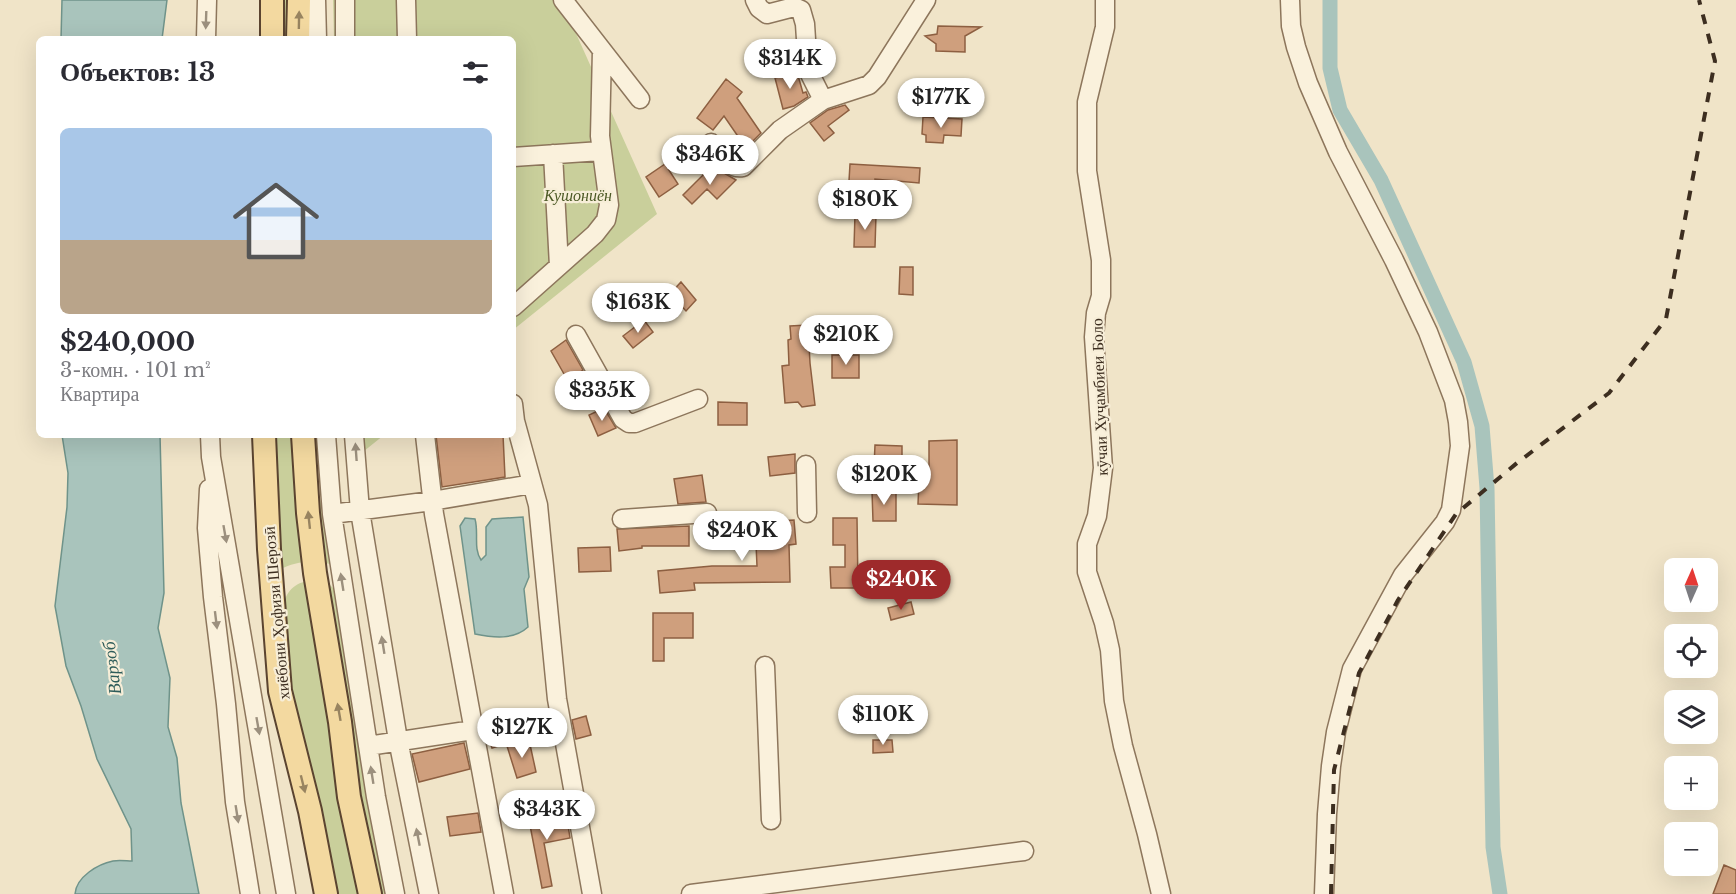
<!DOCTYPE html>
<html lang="ru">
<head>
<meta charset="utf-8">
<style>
  :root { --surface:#fff; --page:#f7f7f7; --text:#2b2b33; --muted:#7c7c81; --line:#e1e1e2; --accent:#9e2a2b }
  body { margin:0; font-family:"Libre Baskerville",serif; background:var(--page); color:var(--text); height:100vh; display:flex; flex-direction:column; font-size:22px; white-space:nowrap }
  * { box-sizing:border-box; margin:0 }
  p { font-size:20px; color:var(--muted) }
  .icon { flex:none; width:33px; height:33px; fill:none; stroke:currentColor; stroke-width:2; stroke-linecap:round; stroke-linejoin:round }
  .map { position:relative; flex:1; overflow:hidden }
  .drawer { position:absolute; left:36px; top:36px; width:480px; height:402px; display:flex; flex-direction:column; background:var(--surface); border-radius:9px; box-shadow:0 6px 24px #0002 }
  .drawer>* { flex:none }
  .needle { width:39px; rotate:3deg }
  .fabs { position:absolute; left:1664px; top:558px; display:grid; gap:12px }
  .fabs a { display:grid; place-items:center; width:54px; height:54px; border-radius:9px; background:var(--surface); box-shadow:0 6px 24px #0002; font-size:30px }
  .price { position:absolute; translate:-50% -51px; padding:0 14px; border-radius:21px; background:#fff; color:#222; font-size:20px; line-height:39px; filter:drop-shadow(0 2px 3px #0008) }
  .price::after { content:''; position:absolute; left:50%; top:36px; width:18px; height:14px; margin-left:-9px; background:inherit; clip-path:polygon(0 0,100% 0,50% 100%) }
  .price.current { background:var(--accent); color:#fff }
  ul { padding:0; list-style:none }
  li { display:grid; align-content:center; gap:12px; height:318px; padding:0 24px }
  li+li { border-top:2px solid var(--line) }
  li span { display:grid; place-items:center; height:186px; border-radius:9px; color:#555 }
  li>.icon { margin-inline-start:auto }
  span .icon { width:108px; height:108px; fill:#fffc; stroke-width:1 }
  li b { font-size:26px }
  h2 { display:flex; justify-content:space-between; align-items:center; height:72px; padding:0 24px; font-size:26px }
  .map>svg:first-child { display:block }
  .green { fill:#c9cf9b }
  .water { fill:#a9c4bc; stroke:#6f938a; stroke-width:1.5 }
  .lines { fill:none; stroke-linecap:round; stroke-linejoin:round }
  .canal { stroke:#a9c4bc; stroke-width:15 }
  .building { fill:#cf9f7d; stroke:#8d5f41; stroke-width:1.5 }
  .minor-casing { stroke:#8d765c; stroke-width:21 }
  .major-casing { stroke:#5b4430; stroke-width:26 }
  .minor { stroke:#faf1dc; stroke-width:18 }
  .major { stroke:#f3d9a0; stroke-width:22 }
  .rail { stroke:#3d2e20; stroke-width:4; stroke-dasharray:10 10; stroke-linecap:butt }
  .oneway { fill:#9c907e }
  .oneway2 { fill:#988460 }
  .labels { text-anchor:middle; stroke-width:4.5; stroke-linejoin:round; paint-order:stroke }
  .park-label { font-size:16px; font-style:italic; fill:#4d5a26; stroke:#f7eed8 }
  .street-label { font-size:16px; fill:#3d2e20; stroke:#f7eed8 }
  .water-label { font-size:18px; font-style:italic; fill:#2f5d5a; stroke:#f7eed8 }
</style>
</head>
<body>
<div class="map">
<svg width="1736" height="894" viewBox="0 0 1736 894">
  <rect width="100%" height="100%" fill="#f0e4c8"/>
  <path class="green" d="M 271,0 L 294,0 L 293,39 L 270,39 Z
    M 333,0 L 561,0 L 657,214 L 513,330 L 513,39 L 334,39 Z
    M 270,435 L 307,435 L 329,543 L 330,564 C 312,560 296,561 279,570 Z
    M 347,435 L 384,435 L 348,464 Z
    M 316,580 L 328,583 L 337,592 L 388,894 L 333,894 L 289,693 L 282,608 C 287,589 296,581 316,580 Z"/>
  <path class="water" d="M 62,0 L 167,0 L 162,39 L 61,39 Z
    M 62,435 L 160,435 L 164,593 L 158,628 L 170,678 L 168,727 L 177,758 L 181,803 L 199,894 L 75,894 C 76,877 98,864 113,861 C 119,860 127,861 132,861 L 131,829 L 97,759 L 81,706 L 66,666 L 55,606 L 67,507 L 68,473 Z
    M 523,517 L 529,577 L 524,589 L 528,627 C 514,640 494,638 475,634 L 460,526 L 465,518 L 475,519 C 479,533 473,548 481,560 L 486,555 L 486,527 L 492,519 Z"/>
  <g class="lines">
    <path class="canal" d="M 1330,0 L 1330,68 L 1340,110 L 1381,180 L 1464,362 L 1482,426 L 1487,488 L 1493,847 L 1500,894"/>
  </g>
  <path class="building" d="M 938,26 L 981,27 L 965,36 L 965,52 L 936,51 L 936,44 L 925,36 L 937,34 Z
    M 797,72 L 803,93 L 806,92 L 808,97 L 794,106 L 783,109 L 775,78 Z
    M 726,79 L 742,92 L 737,98 L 761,133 L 746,148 L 724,116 L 713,130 L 697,118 Z
    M 845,105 L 849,110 L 828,126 L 834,133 L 824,141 L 810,123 L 828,110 Z
    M 923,117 L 962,119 L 961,136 L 944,135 L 943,143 L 926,142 L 926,135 L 922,134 Z
    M 665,164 L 678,184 L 659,197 L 646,177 Z
    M 850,164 L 920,168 L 919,183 L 875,179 L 875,182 L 849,181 Z
    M 719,170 L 736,180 L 717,199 L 707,189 L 692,204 L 683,195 L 707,171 L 712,177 Z
    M 855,214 L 876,215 L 875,247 L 854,247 Z
    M 900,267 L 913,267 L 913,295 L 899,294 Z
    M 681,282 L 696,300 L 686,311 L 670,294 Z
    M 644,320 L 653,332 L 633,348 L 623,336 Z
    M 808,325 L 810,363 L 815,405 L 802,407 L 798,402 L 785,403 L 782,366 L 789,365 L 788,340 L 791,339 L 790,326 Z
    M 566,340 L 583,370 L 568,381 L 551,351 Z
    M 832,355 L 859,355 L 859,378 L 832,378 Z
    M 718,402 L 747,403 L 747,425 L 718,425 Z
    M 604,408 L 616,428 L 598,436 L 589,415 Z
    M 436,435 L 503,435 L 505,477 L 442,487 Z
    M 957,440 L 957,505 L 918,504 L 919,481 L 929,481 L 929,441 Z
    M 875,445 L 902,446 L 902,468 L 874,467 Z
    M 795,454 L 795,473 L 770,476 L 768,457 Z
    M 702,475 L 706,502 L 678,504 L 674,479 Z
    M 872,491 L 896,491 L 896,521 L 873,521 Z
    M 833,518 L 857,518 L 858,588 L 831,588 L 830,567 L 845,567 L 845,545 L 833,545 Z
    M 794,520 L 796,544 L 789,545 L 790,582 L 694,583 L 695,590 L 660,593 L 658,571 L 712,566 L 757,566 L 755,522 Z
    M 689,526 L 689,546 L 642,546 L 642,548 L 619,551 L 617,529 Z
    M 610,547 L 611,571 L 579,572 L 578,548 Z
    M 911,602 L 914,614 L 891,620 L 888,608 Z
    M 653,613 L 693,613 L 693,638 L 664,638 L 664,661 L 653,661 Z
    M 586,716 L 591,735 L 576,739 L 572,720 Z
    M 549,721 L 553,738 L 529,742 L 526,725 Z
    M 501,732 L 505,744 L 492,748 L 488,736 Z
    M 529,740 L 536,772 L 517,778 L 507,746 Z
    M 873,740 L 892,740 L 893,752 L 873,753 Z
    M 464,743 L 470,769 L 419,782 L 412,754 Z
    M 478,813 L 481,832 L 450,836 L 447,817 Z
    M 566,813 L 570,838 L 544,843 L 552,886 L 542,888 L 529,820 Z
    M 1724,865 L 1736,870 L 1736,894 L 1713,894 Z"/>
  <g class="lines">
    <defs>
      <path id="minor" d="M 316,0 L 317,39
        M 345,0 L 345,39
        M 406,0 L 407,39
        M 563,0 L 640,99
        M 755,0 L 759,8 L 767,14 L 794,7 L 801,10 L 805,24 L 808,70 L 823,100
        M 1105,0 L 1105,27 L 1087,102 L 1087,171 L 1101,260 L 1101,296 L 1096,313 L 1094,337 L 1103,468 L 1097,516 L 1087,544 L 1087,572 L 1104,623 L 1110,650 L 1114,701 L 1123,746 L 1147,834 L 1161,894
        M 1290,0 L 1291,26 L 1296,47 L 1308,83 L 1338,152 L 1394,260 L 1428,332 L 1454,400 L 1458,422 L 1460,446 L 1451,510 L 1445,522 L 1403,575 L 1352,669 L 1336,732 L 1331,766 L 1327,814 L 1324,894
        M 206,39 L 207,0
        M 711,143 C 720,153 728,170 743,167 L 780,130 L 823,100 L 869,85 L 877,77 L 926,0
        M 553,154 L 559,266
        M 513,157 L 601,151
        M 513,307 L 595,234 L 606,220 L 609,205 L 600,136 L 602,50
        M 576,335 L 623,419 L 629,423 L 635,423 L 698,399
        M 513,404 L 515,421 L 538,505 L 557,699 L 592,894
        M 210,435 L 211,457 L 286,894
        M 326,435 L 332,514 L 376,797 L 395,894
        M 354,435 L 360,511 L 398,740 L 429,894
        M 425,435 L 434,514 L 504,894
        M 806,465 L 807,513
        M 209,489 L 207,528 L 213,597 L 226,704 L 235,802 L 250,894
        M 332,514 L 432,501 L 532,484
        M 622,519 L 707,513
        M 765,666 L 771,820
        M 368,746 L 473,730
        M 691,894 L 1024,851"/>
      <path id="major" d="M 272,39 L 272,0
        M 298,39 L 299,0
        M 264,435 L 269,549 L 280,691 L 310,811 L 326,894
        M 303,435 L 308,513 L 315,573 L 340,722 L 349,797 L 370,894"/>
    </defs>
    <use href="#minor" class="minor-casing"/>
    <use href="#major" class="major-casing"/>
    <use href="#minor" class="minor"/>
    <use href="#major" class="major"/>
    <path class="rail" d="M 1331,894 L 1334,770 L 1359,673 L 1398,600 L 1456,514 L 1517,463 L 1609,393 L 1666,319 L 1715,61 L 1699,0"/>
  </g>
  <defs><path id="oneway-solid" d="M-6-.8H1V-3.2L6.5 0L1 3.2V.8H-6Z" transform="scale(1.5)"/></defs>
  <g class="oneway">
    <use href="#oneway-solid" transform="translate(206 20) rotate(92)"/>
    <use href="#oneway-solid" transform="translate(356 452) rotate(-94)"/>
    <use href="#oneway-solid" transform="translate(225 534) rotate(80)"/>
    <use href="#oneway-solid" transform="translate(342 582) rotate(-99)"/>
    <use href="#oneway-solid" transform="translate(216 620) rotate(83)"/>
    <use href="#oneway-solid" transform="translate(383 645) rotate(-99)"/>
    <use href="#oneway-solid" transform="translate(258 726) rotate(80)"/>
    <use href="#oneway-solid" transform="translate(372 775) rotate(-99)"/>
    <use href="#oneway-solid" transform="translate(237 814) rotate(81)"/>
    <use href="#oneway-solid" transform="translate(418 837) rotate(-101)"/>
  </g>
  <g class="oneway2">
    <use href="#oneway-solid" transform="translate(299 20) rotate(-89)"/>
    <use href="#oneway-solid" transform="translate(309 520) rotate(-96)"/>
    <use href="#oneway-solid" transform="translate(339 712) rotate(-100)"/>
    <use href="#oneway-solid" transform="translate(303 784) rotate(76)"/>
  </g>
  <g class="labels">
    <g class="park-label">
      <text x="578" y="201">Кушониён</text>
    </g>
    <g class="street-label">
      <text transform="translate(1099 397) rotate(-92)" y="6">кӯчаи Хуҷамбиеи Боло</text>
      <text transform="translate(276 613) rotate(-95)" y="6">хиёбони Ҳофизи Шерозӣ</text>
    </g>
    <g class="water-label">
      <text transform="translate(112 668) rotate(-97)" y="6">Варзоб</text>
    </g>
  </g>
</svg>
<div class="fabs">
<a><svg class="needle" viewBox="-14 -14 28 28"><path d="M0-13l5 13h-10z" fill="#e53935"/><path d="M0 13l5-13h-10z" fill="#7c7c81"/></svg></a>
<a><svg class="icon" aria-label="locate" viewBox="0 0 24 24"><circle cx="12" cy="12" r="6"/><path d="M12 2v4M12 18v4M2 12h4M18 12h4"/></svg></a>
<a><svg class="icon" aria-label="layers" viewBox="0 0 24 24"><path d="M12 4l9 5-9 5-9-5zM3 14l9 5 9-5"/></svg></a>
<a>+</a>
<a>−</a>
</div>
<b class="price" style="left:790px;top:90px">$314K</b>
<b class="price" style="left:941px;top:129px">$177K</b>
<b class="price" style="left:710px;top:186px">$346K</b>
<b class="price" style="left:865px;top:231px">$180K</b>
<b class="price" style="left:638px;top:334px">$163K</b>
<b class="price" style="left:846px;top:366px">$210K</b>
<b class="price" style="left:602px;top:422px">$335K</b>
<b class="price" style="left:884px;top:506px">$120K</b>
<b class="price" style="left:742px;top:562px">$240K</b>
<b class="price current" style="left:901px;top:611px">$240K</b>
<b class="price" style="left:883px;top:746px">$110K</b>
<b class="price" style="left:522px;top:759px">$127K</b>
<b class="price" style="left:547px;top:841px">$343K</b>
<section class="drawer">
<h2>Объектов: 13<svg class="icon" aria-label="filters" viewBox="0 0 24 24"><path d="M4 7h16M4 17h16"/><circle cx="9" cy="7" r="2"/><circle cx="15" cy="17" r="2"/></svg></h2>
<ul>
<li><span style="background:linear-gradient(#a9c7e8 60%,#b9a48a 0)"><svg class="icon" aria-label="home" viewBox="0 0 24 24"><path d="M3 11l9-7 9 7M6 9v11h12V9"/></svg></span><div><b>$240,000</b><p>3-комн. · 101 m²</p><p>Квартира</p></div></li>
</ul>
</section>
</div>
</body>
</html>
